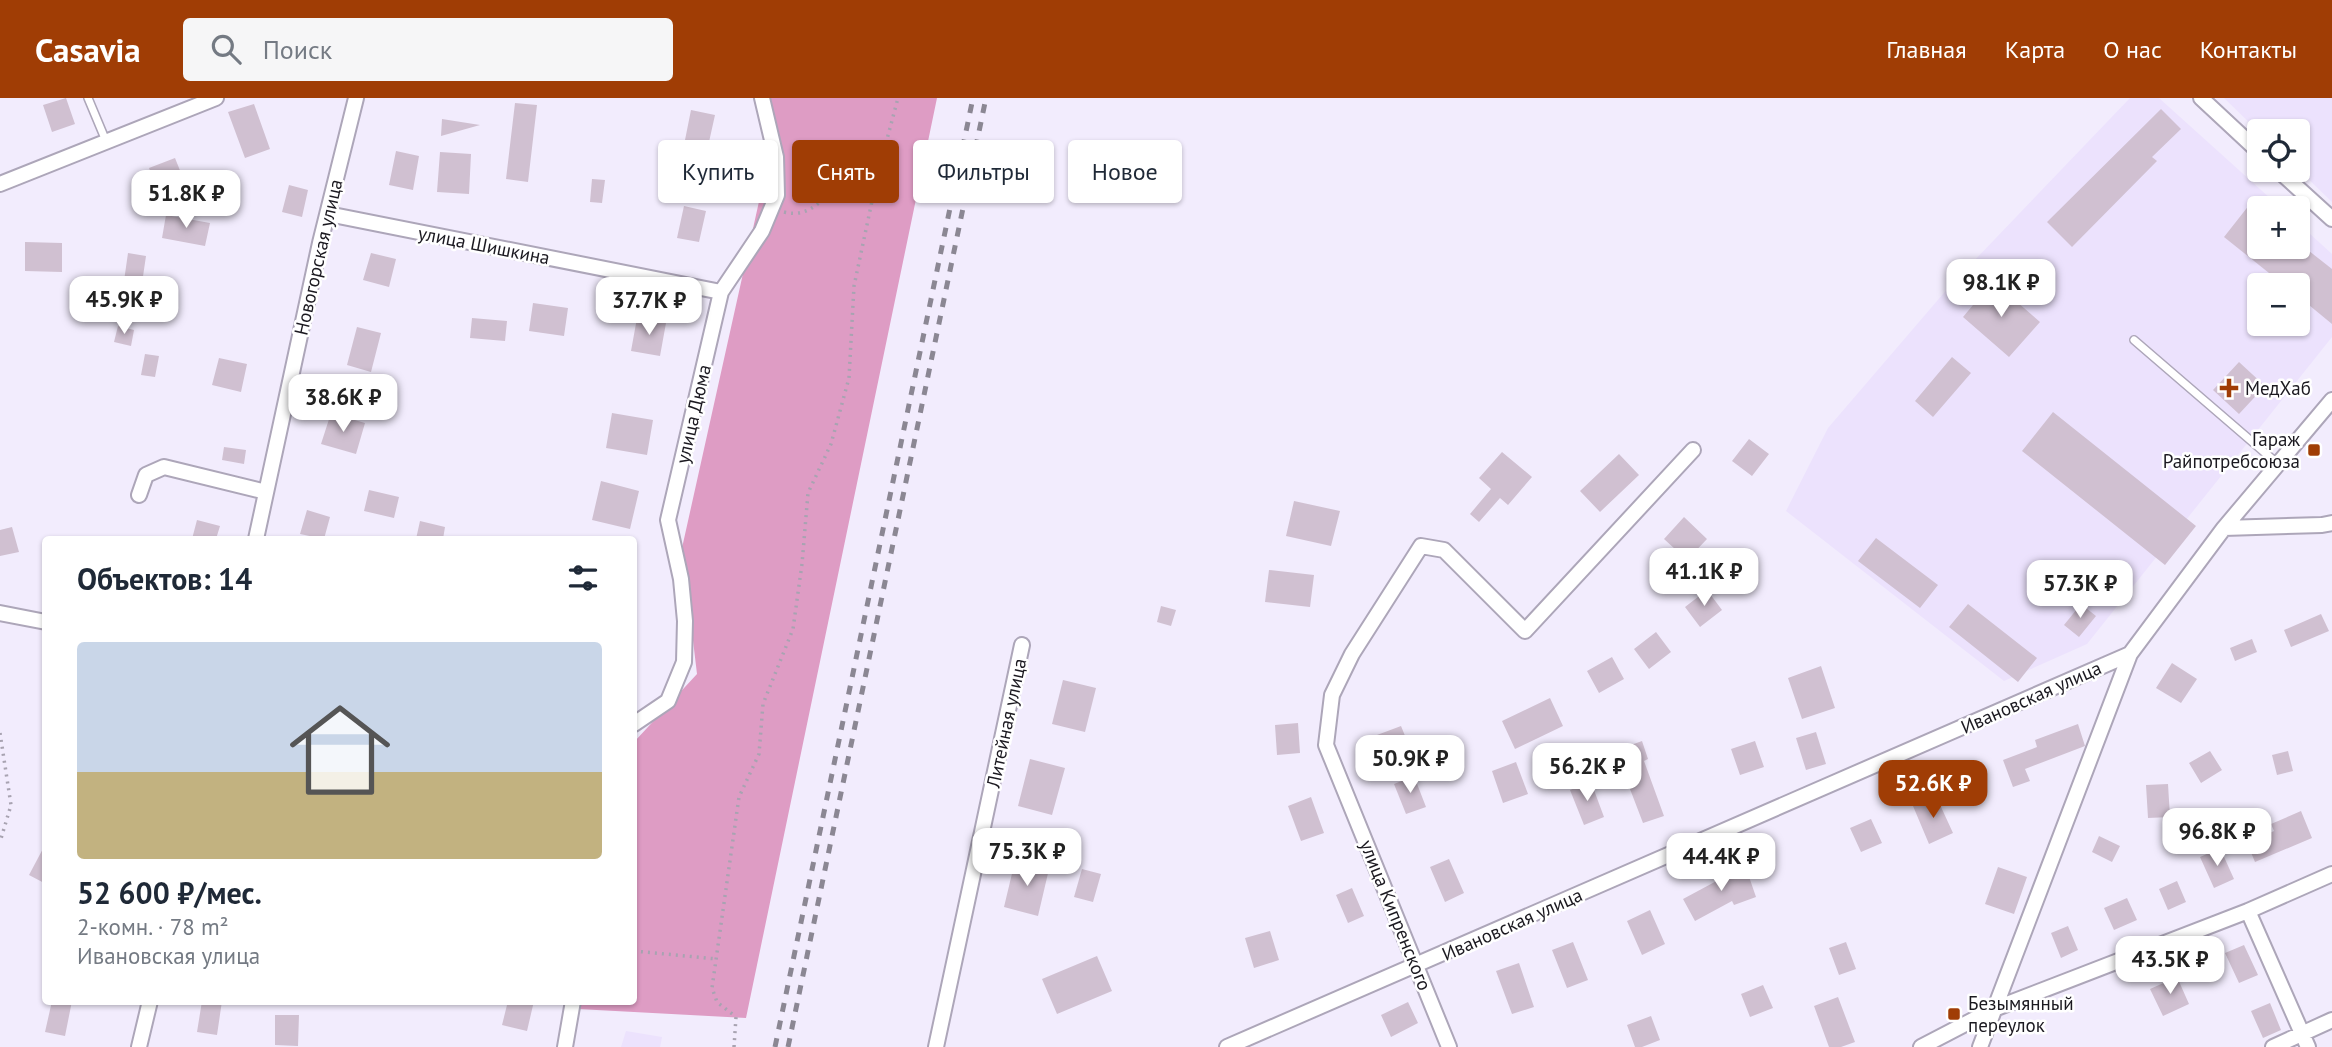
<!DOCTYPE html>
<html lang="ru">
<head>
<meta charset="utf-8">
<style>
  :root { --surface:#fff; --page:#f6f6f7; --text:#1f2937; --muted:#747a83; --line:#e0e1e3; --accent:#a03d05 }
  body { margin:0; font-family:"PT Sans",sans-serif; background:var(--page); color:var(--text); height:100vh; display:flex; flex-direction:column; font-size:26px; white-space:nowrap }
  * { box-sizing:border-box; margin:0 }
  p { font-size:23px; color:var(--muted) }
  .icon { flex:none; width:38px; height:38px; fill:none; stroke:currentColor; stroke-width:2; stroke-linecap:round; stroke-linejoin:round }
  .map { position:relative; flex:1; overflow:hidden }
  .sheet { position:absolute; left:42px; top:438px; width:595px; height:469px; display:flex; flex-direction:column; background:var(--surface); border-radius:7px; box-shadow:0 2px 5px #0004 }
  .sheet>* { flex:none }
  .guide { position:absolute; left:658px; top:42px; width:665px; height:63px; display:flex; gap:14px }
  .fabs { position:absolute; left:2247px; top:21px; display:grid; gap:14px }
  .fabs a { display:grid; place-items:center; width:63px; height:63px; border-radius:7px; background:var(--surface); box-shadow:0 2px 5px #0004; font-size:35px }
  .price { position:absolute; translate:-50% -60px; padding:0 16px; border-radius:14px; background:#fff; color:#222; font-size:23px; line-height:46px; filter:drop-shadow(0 2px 4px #0008) }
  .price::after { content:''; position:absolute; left:50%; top:42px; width:21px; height:16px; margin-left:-10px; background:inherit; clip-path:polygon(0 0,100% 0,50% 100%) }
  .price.on { background:var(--accent); color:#fff }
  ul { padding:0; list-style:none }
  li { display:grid; align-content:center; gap:14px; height:371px; padding:0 35px }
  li+li { border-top:2px solid var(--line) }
  li span { display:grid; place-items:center; height:217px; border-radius:7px; color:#555 }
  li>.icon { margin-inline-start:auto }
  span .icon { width:126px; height:126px; fill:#fffc; stroke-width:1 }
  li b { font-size:30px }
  h2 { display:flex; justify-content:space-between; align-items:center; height:84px; padding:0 35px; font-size:30px }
  .tag { padding:0 24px; border-radius:7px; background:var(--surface); box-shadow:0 2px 5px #0004; font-size:24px; line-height:63px }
  .tag.on { background:var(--accent); color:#fff }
  header { display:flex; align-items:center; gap:42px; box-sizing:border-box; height:98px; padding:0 35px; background:var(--accent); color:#fff }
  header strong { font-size:33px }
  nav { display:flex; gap:38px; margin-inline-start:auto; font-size:24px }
  .search { width:490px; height:63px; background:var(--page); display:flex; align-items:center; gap:18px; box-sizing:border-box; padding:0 24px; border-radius:7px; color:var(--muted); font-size:26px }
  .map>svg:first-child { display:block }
  .built { fill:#ece2fd; fill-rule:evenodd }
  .forest { fill:#de9cc4 }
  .building { fill:#d0c0d1 }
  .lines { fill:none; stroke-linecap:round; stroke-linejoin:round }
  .lane-casing { stroke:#ada6b9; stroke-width:10 }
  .street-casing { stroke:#ada6b9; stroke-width:18 }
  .path { stroke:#a8a3b1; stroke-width:3.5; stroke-dasharray:2 5; stroke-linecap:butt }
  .lane { stroke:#fff; stroke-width:7 }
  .street { stroke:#fff; stroke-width:14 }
  .rail { stroke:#8b8793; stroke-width:5; stroke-dasharray:9 9; stroke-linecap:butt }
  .poi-dot { fill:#a03d05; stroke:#fff; stroke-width:2.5 }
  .labels { text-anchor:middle; stroke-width:5; stroke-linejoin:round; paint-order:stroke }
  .street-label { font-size:19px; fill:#1b1920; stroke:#fff }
  .poi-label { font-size:19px; fill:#1b1920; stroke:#fff; text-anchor:start }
</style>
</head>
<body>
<header>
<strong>Casavia</strong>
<div class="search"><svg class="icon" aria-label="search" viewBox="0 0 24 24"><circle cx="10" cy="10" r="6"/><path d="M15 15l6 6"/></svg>Поиск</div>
<nav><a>Главная</a><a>Карта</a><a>О нас</a><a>Контакты</a></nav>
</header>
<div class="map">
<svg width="2332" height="949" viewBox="0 0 2332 949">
  <rect width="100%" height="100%" fill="#f2ecfd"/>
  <path class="built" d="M 2130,0 L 2159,0 L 2281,110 L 2259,110 L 2259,149 L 2298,149 L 2298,125 L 2332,156 L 2332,239 L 2087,546 L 2004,583 L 1786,413 L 1828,330 L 1949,189 ZM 2259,187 L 2298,187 L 2298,226 L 2259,226 Z
    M 2224,0 L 2332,0 L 2332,104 L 2298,71 L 2298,33 L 2259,34 Z
    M 626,933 L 662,939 L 660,949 L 621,949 Z"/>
  <path class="forest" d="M 771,0 L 937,0 L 746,920 L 578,911 L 580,903 L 634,903 L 634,651 L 635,643 L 697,576 L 682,450 L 760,99 Z"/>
  <path class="building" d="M 66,0 L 75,26 L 52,34 L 43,7 Z
    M 515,5 L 537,7 L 528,84 L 506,81 Z
    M 254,6 L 270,51 L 245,60 L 228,14 Z
    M 2161,11 L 2181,31 L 2152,59 L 2157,63 L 2072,149 L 2047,124 Z
    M 691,12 L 715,17 L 705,62 L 682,57 Z
    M 442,21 L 480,27 L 441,38 Z
    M 396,53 L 419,58 L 413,92 L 389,87 Z
    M 440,54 L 471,56 L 469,96 L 437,94 Z
    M 175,60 L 185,85 L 159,96 L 149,70 Z
    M 592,81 L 605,82 L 602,105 L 590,104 Z
    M 289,87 L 308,92 L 302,119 L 282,114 Z
    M 2250,106 L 2259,113 L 2259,149 L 2304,149 L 2332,171 L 2332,226 L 2298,198 L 2298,187 L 2284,187 L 2224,139 Z
    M 684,108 L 706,113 L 699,144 L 677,140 Z
    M 166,117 L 210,125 L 205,148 L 162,140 Z
    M 25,144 L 62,145 L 62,174 L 25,173 Z
    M 128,155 L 146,158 L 141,192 L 123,190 Z
    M 371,155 L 396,161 L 389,189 L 363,182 Z
    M 1993,183 L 2040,224 L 2009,259 L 1963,219 Z
    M 533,205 L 568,210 L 564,238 L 529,233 Z
    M 472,220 L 507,223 L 505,243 L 470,240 Z
    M 637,220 L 666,225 L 660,258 L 631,253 Z
    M 118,228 L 134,232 L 131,248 L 114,244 Z
    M 357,229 L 381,235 L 371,274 L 347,267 Z
    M 145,256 L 159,258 L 155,279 L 141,277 Z
    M 1952,259 L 1971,275 L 1933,319 L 1915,303 Z
    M 219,260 L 247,266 L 241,294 L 212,287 Z
    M 2239,264 L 2265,288 L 2239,316 L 2213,292 Z
    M 2053,314 L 2196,428 L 2165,467 L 2022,353 Z
    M 331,315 L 365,325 L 356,356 L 321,346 Z
    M 612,315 L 653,322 L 647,357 L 606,350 Z
    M 1749,341 L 1769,356 L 1752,378 L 1732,363 Z
    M 224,349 L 246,352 L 244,366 L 222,362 Z
    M 1502,354 L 1532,379 L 1508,407 L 1500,400 L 1479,424 L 1470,416 L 1491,391 L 1479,380 Z
    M 1619,356 L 1639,377 L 1600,414 L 1580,393 Z
    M 601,383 L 639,393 L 630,431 L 592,422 Z
    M 369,392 L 399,399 L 394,420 L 364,413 Z
    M 1294,403 L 1340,413 L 1331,448 L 1286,438 Z
    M 307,412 L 330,419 L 324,441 L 300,436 Z
    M 1684,419 L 1707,441 L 1687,462 L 1664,441 Z
    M 197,422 L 220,428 L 216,441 L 192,441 Z
    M 420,423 L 445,429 L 443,441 L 416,441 Z
    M 12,429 L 19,454 L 0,458 L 0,432 Z
    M 1876,440 L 1938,487 L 1920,510 L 1858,463 Z
    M 1269,472 L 1314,477 L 1310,509 L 1265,504 Z
    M 1707,492 L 1722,512 L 1700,529 L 1685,509 Z
    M 1968,506 L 2037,560 L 2018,584 L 1949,529 Z
    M 2081,506 L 2096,518 L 2079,539 L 2064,527 Z
    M 1161,508 L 1176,512 L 1171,528 L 1157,524 Z
    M 2321,516 L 2329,533 L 2291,549 L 2284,532 Z
    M 1656,534 L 1671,554 L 1649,571 L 1634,551 Z
    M 2252,541 L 2257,554 L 2235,563 L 2230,550 Z
    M 1612,559 L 1624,581 L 1599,595 L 1587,573 Z
    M 2172,565 L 2197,581 L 2181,605 L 2156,590 Z
    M 1821,568 L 1835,610 L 1802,621 L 1788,580 Z
    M 1063,582 L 1096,590 L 1085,634 L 1052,626 Z
    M 1550,600 L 1563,628 L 1515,651 L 1502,623 Z
    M 1298,625 L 1300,655 L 1277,657 L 1275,627 Z
    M 2078,626 L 2085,648 L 2025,671 L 2030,683 L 2013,689 L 2003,662 L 2037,649 L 2035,642 Z
    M 1401,628 L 1410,650 L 1386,659 L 1377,637 Z
    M 1816,634 L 1826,666 L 1806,672 L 1796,640 Z
    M 1642,643 L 1648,661 L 1644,663 L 1664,718 L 1643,725 L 1625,678 L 1629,676 L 1620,651 Z
    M 1755,643 L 1764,669 L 1740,677 L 1731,651 Z
    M 2210,653 L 2222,672 L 2201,685 L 2189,665 Z
    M 2288,653 L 2293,673 L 2277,677 L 2272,657 Z
    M 1030,661 L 1065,670 L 1052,717 L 1018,708 Z
    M 1516,664 L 1528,696 L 1503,705 L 1492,673 Z
    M 1414,678 L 1426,709 L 1406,716 L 1394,686 Z
    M 1591,684 L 1604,719 L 1584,727 L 1570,692 Z
    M 2168,686 L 2170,719 L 2148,720 L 2146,687 Z
    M 1936,698 L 1953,735 L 1929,746 L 1913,708 Z
    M 1311,699 L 1324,735 L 1301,743 L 1288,708 Z
    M 2301,713 L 2312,740 L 2255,764 L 2247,745 L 2274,733 L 2271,726 Z
    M 1871,721 L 1882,745 L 1861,754 L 1850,730 Z
    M 2099,738 L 2120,748 L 2112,764 L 2092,754 Z
    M 46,745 L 46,786 L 29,777 Z
    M 2220,750 L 2234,781 L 2214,790 L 2200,759 Z
    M 1449,761 L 1464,795 L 1445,804 L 1430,769 Z
    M 1015,763 L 1049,771 L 1038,818 L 1004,809 Z
    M 1745,767 L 1756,799 L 1734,807 L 1732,803 L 1695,823 L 1683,801 L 1724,779 L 1722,775 Z
    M 1998,769 L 2027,779 L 2014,816 L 1985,806 Z
    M 1082,771 L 1101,776 L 1093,804 L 1074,799 Z
    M 2177,783 L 2186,804 L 2168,812 L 2159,791 Z
    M 1352,790 L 1364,818 L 1348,825 L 1336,797 Z
    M 2127,800 L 2137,822 L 2114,832 L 2104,810 Z
    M 1650,812 L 1665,846 L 1642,857 L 1627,823 Z
    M 2068,828 L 2078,852 L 2061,860 L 2051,835 Z
    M 1270,833 L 1279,862 L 1254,870 L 1245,840 Z
    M 1573,844 L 1588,882 L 1567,890 L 1552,852 Z
    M 1846,844 L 1856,871 L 1839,877 L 1829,850 Z
    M 2244,847 L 2258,877 L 2239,885 L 2225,855 Z
    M 1097,858 L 1112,893 L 1057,916 L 1042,881 Z
    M 1519,865 L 1534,909 L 1512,916 L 1496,873 Z
    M 2177,879 L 2189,906 L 2163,918 L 2150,891 Z
    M 1763,887 L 1773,910 L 1750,919 L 1741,896 Z
    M 1838,899 L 1855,944 L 1841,949 L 1829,949 L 1814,908 Z
    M 52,903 L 72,903 L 65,938 L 45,934 Z
    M 202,903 L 222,903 L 217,937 L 197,934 Z
    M 508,903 L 534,903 L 527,933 L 502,927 Z
    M 1408,904 L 1418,925 L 1391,939 L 1381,917 Z
    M 2270,905 L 2281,932 L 2263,940 L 2251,913 Z
    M 275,917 L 299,917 L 298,948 L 275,947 Z
    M 1651,918 L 1660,942 L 1642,949 L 1635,949 L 1627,927 Z"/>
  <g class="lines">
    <defs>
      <path id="lane" d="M 88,0 L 106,43
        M 2134,242 L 2278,366"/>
      <path id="street" d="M 2201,0 L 2259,54
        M 2278,72 L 2332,121
        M 0,86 L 216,0
        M 328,116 L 721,194
        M 139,397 L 146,377 L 164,369 L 266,394
        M 2224,430 L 2322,427 L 2332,425
        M 256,441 L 320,145 L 356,0
        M 0,515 L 46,524
        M 634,626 L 668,603 L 684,564 L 685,523 L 681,481 L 668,422 L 721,194 L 762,133 L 777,97 L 776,59 L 762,0
        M 2248,813 L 2308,949
        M 139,949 L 150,903
        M 565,949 L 573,903
        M 936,949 L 1022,547
        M 1227,949 L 2130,556 L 2224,430 L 2332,302
        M 1449,949 L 1326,647 L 1332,597 L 1352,556 L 1421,448 L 1444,452 L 1525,533 L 1693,352
        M 1921,949 L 1994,911 L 2248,813 L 2332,776
        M 1980,949 L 2130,556
        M 2273,949 L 2332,922"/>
    </defs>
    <use href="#lane" class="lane-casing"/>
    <use href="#street" class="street-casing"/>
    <path class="path" d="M 784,114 C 813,121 822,97 846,85 C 856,80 867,78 878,75
      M 0,635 L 11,707 L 0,744
      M 634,853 L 717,861
      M 734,949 L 736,919 L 717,904 L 712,890 L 739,699 L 759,656 L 763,606 L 793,531 L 802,466 L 808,395 L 831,346 L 849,280 L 854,188 L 878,75 L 898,0"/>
    <use href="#lane" class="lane"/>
    <use href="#street" class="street"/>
    <path class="rail" d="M 775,949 L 973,0
      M 788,949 L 986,0"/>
  </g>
  <g class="poi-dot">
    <path d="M2225.5 279.5h7v7h7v7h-7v7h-7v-7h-7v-7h7z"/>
    <rect x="2307" y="345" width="14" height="14" rx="3.5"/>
    <rect x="1947" y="909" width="14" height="14" rx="3.5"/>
  </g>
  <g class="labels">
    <g class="street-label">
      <text transform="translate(484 147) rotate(11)" y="7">улица Шишкина</text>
      <text transform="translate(318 159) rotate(-77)" y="7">Новогорская улица</text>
      <text transform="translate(693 316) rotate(-77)" y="7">улица Дюма</text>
      <text transform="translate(2031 599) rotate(-24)" y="7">Ивановская улица</text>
      <text transform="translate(1006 625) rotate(-78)" y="7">Литейная улица</text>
      <text transform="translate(1396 817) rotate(68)" y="7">улица Кипренского</text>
      <text transform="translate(1512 826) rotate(-24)" y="7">Ивановская улица</text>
    </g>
    <g class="poi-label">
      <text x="2245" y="297">МедХаб</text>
      <text x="2300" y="348" text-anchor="end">Гараж<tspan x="2300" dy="22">Райпотребсоюза</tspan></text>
      <text x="1968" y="912">Безымянный<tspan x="1968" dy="22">переулок</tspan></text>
    </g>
  </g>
</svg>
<div class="fabs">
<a><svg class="icon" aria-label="locate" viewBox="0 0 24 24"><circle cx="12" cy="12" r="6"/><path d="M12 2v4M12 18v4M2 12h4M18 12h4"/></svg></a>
<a>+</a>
<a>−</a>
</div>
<b class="price" style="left:186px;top:132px">51.8K ₽</b>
<b class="price" style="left:2001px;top:221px">98.1K ₽</b>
<b class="price" style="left:124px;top:238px">45.9K ₽</b>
<b class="price" style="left:649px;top:239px">37.7K ₽</b>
<b class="price" style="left:343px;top:336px">38.6K ₽</b>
<b class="price" style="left:1704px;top:510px">41.1K ₽</b>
<b class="price" style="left:2080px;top:522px">57.3K ₽</b>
<b class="price" style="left:1410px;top:697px">50.9K ₽</b>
<b class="price" style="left:1587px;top:705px">56.2K ₽</b>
<b class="price on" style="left:1933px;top:722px">52.6K ₽</b>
<b class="price" style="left:2217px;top:770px">96.8K ₽</b>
<b class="price" style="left:1027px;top:790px">75.3K ₽</b>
<b class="price" style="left:1721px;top:795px">44.4K ₽</b>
<b class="price" style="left:2170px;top:898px">43.5K ₽</b>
<div class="guide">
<a class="tag">Купить</a>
<a class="tag on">Снять</a>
<a class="tag">Фильтры</a>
<a class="tag">Новое</a>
</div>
<section class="sheet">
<h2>Объектов: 14<svg class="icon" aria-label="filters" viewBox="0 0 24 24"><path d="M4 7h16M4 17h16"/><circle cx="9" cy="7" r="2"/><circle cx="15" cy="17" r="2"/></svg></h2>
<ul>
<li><span style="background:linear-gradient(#c9d6e8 60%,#c2b280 0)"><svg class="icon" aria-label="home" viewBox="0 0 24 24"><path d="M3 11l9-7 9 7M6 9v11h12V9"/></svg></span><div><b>52 600 ₽/мес.</b><p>2-комн. · 78 m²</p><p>Ивановская улица</p></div></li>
</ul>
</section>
</div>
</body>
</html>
